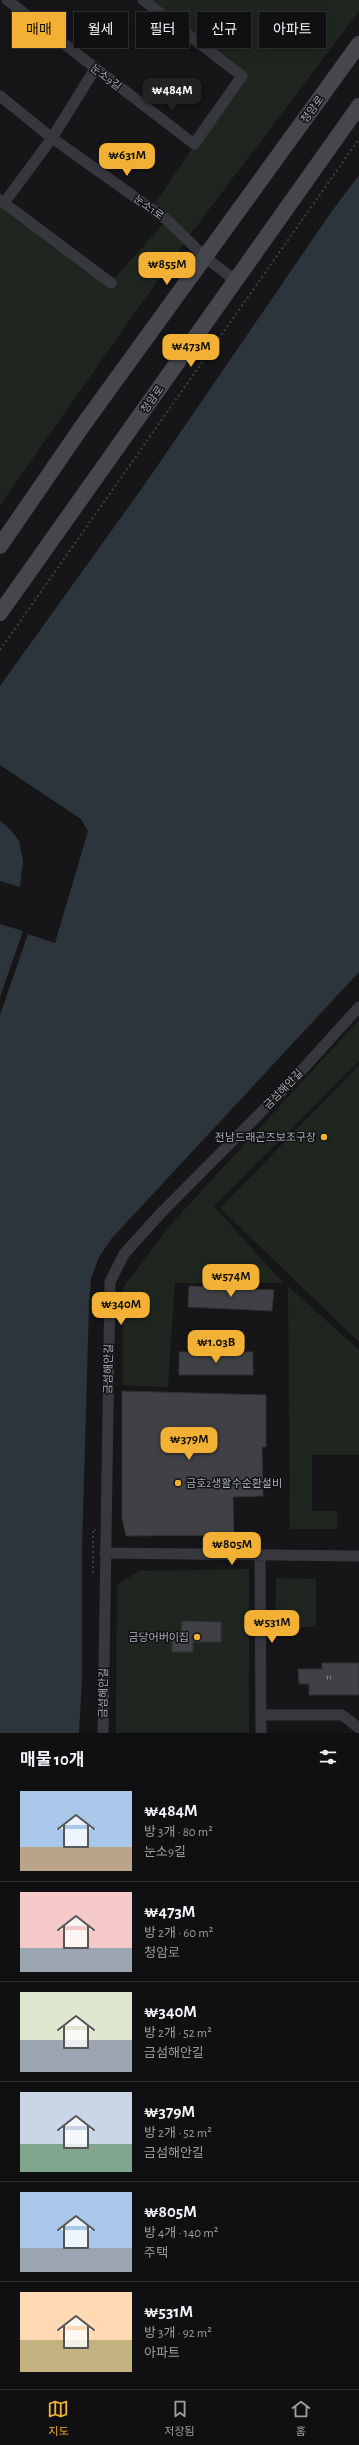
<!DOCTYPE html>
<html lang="ko">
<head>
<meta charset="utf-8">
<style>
  :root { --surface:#101012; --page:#19191b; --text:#f1f3f6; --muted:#9c9d9f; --line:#303032; --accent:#f2b134 }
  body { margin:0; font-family:"Alegreya Sans","Noto Sans KR",sans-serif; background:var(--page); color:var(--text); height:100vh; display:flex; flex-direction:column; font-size:15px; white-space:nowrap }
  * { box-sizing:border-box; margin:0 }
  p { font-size:13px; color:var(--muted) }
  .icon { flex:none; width:22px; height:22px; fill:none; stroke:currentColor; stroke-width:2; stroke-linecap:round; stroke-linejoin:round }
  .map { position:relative; height:1733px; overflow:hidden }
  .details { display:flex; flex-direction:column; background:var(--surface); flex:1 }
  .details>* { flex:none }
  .banner { position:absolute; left:12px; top:12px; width:335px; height:36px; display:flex; gap:8px }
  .price { position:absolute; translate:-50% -34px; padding:0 9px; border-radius:8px; background:var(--accent); color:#111; font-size:13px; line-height:26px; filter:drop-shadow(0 1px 2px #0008) }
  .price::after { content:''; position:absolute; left:50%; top:24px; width:12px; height:9px; margin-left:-6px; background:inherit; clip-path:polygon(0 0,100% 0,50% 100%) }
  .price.current { background:#222; color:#fff }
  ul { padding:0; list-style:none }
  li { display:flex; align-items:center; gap:12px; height:100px; padding:0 20px }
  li+li { border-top:1px solid var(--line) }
  li span { display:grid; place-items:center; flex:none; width:112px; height:80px; border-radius:0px; color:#555 }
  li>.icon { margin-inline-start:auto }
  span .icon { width:48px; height:48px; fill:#fffc; stroke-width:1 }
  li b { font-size:17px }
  h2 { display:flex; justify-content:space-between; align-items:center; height:48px; padding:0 20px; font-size:17px }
  .pill { padding:0 14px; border-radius:0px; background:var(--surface); box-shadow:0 2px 10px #0003,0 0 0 1px var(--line); font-size:14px; line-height:36px }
  .pill.current { background:var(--accent); color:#111 }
  .tab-bar { display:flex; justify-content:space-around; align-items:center; height:56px; border-top:1px solid var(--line); background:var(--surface); font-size:11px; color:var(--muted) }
  .tab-bar a { display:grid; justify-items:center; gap:2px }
  .tab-bar .current { color:var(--accent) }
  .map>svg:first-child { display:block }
  .green { fill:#1e261f }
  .water { fill:#2c353c }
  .pier { fill:#161618 }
  .building { fill:#404145; stroke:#303034 }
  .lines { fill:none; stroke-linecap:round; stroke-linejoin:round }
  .path { stroke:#3d3f44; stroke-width:2; stroke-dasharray:2 3; stroke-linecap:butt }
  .street { stroke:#37383d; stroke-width:11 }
  .secondary { stroke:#45474d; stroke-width:16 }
  .poi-dot { fill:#f2b134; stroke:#111113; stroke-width:1.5 }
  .labels { text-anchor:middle; stroke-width:3; stroke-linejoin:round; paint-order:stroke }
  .number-label { font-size:9px; fill:#8e929b }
  .street-label { font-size:11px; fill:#a8adb8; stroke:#111113 }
  .poi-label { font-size:11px; fill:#a8adb8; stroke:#111113; text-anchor:end }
</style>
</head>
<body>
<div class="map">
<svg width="359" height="1733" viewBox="0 0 359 1733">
  <rect width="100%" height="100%" fill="#161618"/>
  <path class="green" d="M 143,0 L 359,0 L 359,11 L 186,240 L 0,505 L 0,200 L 111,282 L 167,220 L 152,208 L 241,76 Z
    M 359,1020 L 359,1061 L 214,1206 L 283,1283 L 175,1283 L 168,1387 L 123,1385 L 123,1287 L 173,1222 Z
    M 359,1065 L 359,1342 L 220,1208 Z
    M 288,1286 L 359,1350 L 359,1455 L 312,1455 L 312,1511 L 337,1511 L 337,1529 L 290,1529 Z
    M 249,1569 L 249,1733 L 116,1733 L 117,1585 L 139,1571 Z
    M 276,1578 L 316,1579 L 316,1627 L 275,1627 Z"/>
  <path class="water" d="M 359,175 L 359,972 L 112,1238 L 99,1257 L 91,1279 L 89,1304 L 82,1550 L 82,1680 L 79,1733 L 0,1733 L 0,686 L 145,484 L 332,211 Z"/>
  <path class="pier" d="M 0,765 L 81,819 L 88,831 L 55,943 L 28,934 L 0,1015 L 0,997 L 23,931 L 0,924 L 0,881 L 20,887 L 23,861 L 19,841 L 11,830 L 0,821 Z"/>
  <path class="building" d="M 189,1286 L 274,1290 L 272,1311 L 188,1307 Z
    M 179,1352 L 253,1352 L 253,1375 L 179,1375 Z
    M 122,1391 L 266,1395 L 266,1447 L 262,1447 L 263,1496 L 233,1497 L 234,1535 L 126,1536 L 122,1518 Z
    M 182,1621 L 221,1622 L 221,1642 L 193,1642 L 193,1652 L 172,1652 L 172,1632 L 181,1632 Z
    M 322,1663 L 359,1663 L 359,1695 L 309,1695 L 309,1684 L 299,1684 L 298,1669 L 322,1669 Z"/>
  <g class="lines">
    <path class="path" d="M 0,650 L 359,139
      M 93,1573 L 93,1530 L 96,1530"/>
    <path class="street" d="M 7,0 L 194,144 L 242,76 L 143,0
      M 0,96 L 52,138 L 167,220 L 205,257 L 236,281
      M 0,200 L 111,283
      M 4,203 L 52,138 L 95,69
      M 105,1553 L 359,1556
      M 260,1555 L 261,1733
      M 261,1715 L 342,1715 L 359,1728
      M 103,1733 L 110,1282 L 124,1254 L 160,1214 L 292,1081 L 359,1007"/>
    <path class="secondary" d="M 0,546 L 81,428 L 359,44
      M 0,613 L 359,106"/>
  </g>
  <g class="poi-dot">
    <circle cx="324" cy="1137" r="4"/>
    <circle cx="178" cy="1483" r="4"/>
    <circle cx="197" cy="1637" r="4"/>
  </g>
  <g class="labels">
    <g class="number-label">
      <text x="329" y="1680">11</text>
    </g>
    <g class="street-label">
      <text transform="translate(106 77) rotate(37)" y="4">눈소9길</text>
      <text transform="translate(312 109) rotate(-54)" y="4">청암로</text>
      <text transform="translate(149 207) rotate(36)" y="4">눈소1로</text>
      <text transform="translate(152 399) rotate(-55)" y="4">청암로</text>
      <text transform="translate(283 1089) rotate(-46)" y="4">금섬해안길</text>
      <text transform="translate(108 1369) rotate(-89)" y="4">금섬해안길</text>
      <text transform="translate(103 1693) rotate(-89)" y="4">금섬해안길</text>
    </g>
    <g class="poi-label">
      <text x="316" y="1141">전남드래곤즈보조구장</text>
      <text x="186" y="1487" text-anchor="start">금호2생활수순환설비</text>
      <text x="189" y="1641">금당어버이집</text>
    </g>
  </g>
</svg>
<b class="price current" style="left:172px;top:112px">₩484M</b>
<b class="price" style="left:127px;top:177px">₩631M</b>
<b class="price" style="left:167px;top:286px">₩855M</b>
<b class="price" style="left:191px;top:368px">₩473M</b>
<b class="price" style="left:231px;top:1298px">₩574M</b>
<b class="price" style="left:121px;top:1326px">₩340M</b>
<b class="price" style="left:216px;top:1364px">₩1.03B</b>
<b class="price" style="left:189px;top:1461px">₩379M</b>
<b class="price" style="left:232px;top:1566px">₩805M</b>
<b class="price" style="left:272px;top:1644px">₩531M</b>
<div class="banner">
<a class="pill current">매매</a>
<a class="pill">월세</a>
<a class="pill">필터</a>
<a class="pill">신규</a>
<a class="pill">아파트</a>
</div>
</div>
<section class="details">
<h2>매물 10개<svg class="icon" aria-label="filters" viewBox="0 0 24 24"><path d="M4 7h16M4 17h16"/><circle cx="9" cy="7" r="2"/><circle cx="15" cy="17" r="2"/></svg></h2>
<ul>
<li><span style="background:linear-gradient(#a9c7e8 70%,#b9a48a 0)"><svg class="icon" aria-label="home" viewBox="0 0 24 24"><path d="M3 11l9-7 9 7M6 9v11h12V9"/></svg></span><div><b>₩484M</b><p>방 3개 · 80 m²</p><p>눈소9길</p></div></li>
<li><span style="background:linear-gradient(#f6c9c9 70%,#9aa5b1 0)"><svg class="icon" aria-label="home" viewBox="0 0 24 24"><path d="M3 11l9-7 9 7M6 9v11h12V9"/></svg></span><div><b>₩473M</b><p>방 2개 · 60 m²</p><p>청암로</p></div></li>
<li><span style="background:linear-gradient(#dfe7d0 60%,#9aa5b1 0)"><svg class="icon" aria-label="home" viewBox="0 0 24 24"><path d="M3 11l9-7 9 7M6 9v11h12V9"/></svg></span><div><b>₩340M</b><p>방 2개 · 52 m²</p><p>금섬해안길</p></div></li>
<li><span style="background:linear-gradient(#c9d6e8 65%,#7fa58c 0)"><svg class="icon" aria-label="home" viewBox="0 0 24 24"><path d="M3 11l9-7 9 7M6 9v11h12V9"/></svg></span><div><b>₩379M</b><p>방 2개 · 52 m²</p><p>금섬해안길</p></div></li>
<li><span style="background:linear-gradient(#a9c7e8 70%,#9aa5b1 0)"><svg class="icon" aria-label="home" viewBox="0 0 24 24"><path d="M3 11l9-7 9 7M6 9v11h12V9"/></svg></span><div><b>₩805M</b><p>방 4개 · 140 m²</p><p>주택</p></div></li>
<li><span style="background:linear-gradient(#ffd9b3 60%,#c2b280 0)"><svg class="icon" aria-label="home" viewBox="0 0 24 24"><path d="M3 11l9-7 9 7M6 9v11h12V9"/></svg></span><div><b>₩531M</b><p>방 3개 · 92 m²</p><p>아파트</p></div></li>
</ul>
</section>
<nav class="tab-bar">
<a class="current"><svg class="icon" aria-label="map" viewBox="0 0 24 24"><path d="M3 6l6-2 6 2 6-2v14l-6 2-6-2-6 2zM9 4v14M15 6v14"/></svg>지도</a>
<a><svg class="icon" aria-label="saved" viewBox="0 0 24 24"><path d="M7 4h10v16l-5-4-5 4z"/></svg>저장됨</a>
<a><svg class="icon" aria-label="home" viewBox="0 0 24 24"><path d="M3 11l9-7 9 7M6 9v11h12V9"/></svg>홈</a>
</nav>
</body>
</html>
